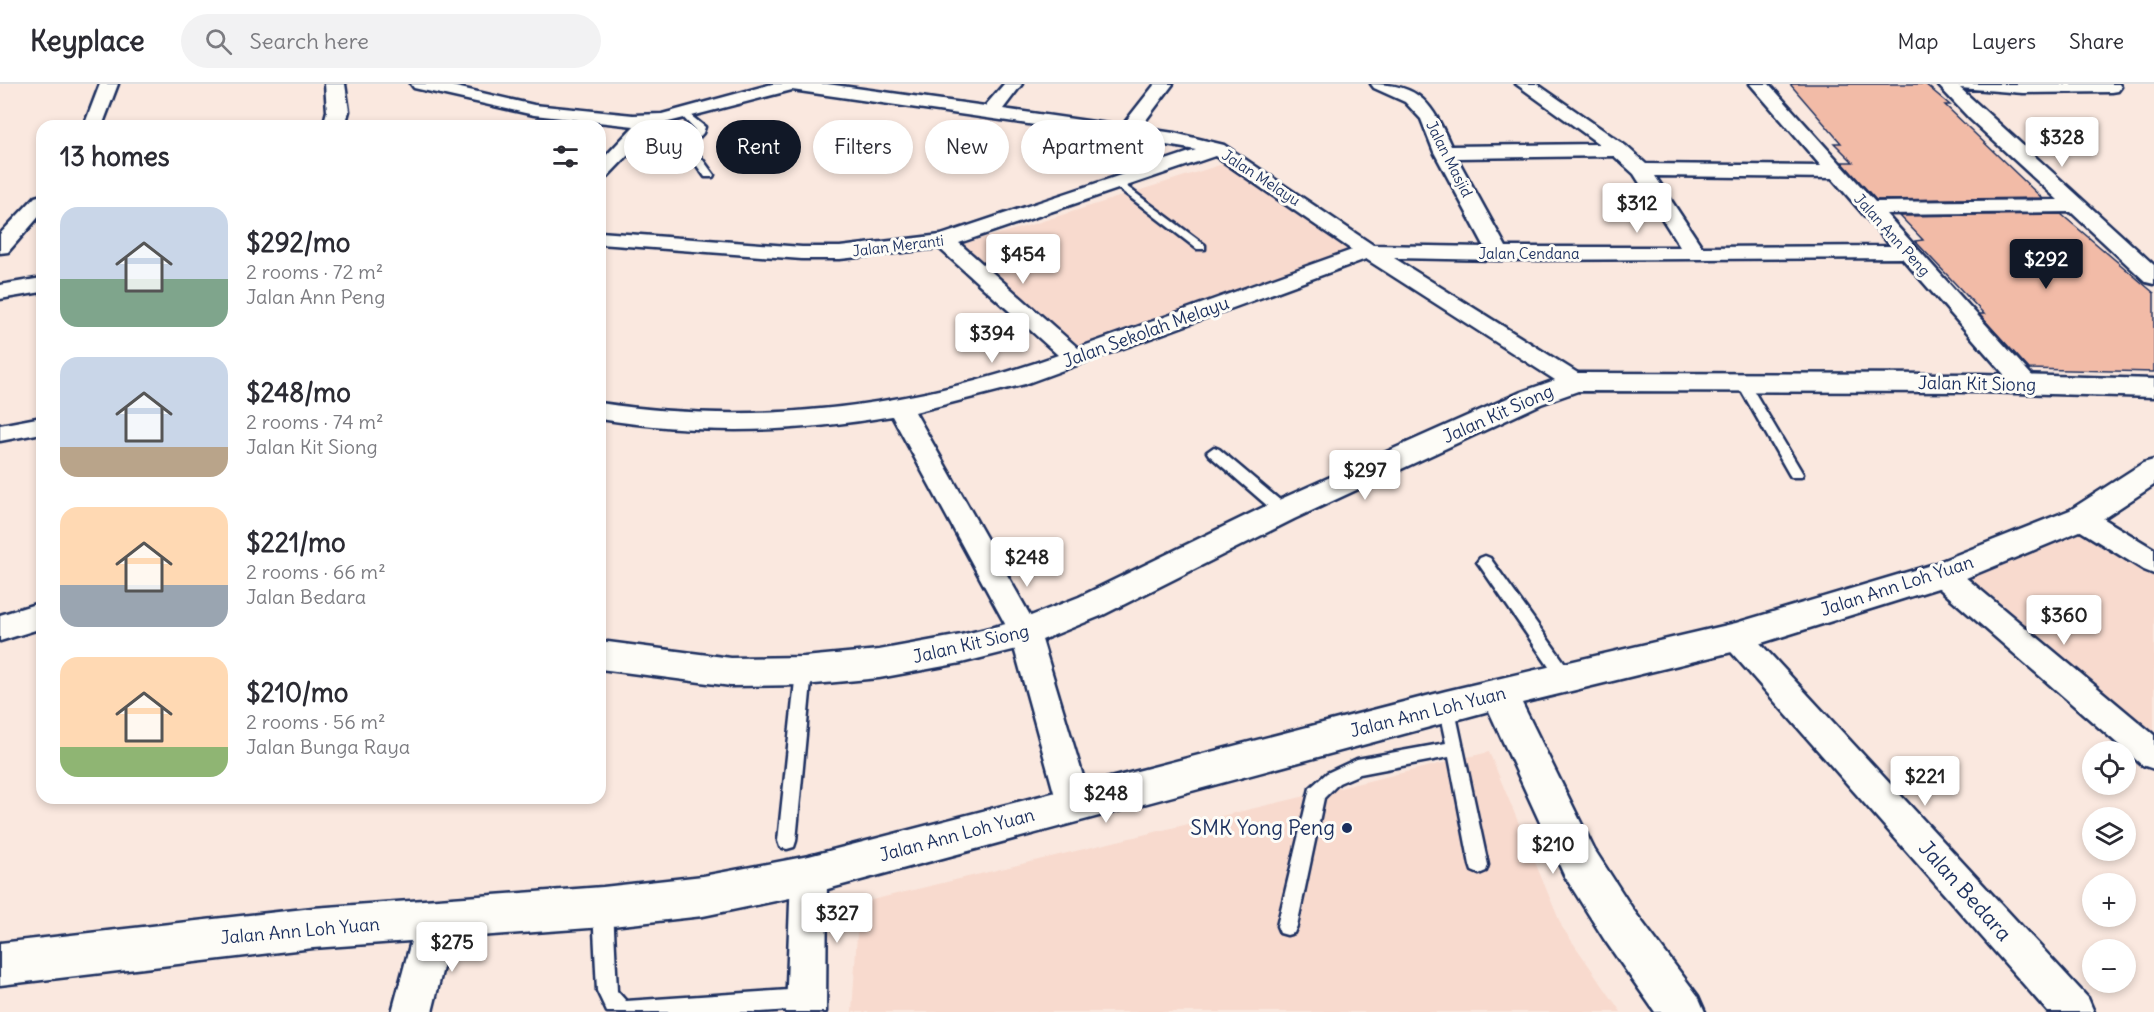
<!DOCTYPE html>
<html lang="en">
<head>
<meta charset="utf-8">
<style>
  :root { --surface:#fff; --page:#f2f2f3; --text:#2b2b33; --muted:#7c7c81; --line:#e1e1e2; --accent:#111827 }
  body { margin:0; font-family:Delius,sans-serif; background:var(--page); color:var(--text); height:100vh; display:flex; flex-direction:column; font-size:22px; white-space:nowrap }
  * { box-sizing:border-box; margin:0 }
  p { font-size:20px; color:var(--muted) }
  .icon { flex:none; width:33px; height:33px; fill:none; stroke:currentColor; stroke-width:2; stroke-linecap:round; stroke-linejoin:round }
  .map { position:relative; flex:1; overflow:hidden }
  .side { position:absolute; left:36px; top:36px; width:570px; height:684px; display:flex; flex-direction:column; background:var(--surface); border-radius:18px; box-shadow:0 3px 9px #0003 }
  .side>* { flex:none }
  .top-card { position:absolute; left:624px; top:36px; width:570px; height:54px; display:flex; gap:12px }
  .tools { position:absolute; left:2082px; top:657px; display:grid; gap:12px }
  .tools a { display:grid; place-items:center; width:54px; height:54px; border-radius:50%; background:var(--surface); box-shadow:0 3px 9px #0003; font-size:30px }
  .price { position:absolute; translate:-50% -51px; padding:0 14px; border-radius:6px; background:#fff; color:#222; font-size:20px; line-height:39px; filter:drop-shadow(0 2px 3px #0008) }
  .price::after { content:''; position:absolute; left:50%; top:36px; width:18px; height:14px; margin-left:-9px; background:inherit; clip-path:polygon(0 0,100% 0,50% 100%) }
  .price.current { background:var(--accent); color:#fff }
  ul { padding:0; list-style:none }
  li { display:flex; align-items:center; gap:18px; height:150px; padding:0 24px }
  li span { display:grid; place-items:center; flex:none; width:168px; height:120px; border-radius:18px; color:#555 }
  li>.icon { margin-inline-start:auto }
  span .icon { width:72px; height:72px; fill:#fffc; stroke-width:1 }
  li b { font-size:26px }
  h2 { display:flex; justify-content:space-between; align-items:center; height:72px; padding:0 24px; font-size:26px }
  .chip { padding:0 21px; border-radius:27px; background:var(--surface); box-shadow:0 3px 9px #0003; font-size:21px; line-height:54px }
  .chip.current { background:var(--accent); color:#fff }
  header { display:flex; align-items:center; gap:36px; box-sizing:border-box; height:84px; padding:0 30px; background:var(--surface); border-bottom:2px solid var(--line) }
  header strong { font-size:28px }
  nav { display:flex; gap:33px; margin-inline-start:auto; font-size:21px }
  .search { width:420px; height:54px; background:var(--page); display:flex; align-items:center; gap:15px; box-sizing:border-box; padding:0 21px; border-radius:33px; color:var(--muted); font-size:22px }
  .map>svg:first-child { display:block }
  .built { fill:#f8dace }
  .building { fill:#f2bba7; stroke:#1b2f5e; stroke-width:1.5 }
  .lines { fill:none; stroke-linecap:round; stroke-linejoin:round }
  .service-casing { stroke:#1b2f5e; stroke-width:5 }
  .minor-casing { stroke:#1b2f5e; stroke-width:5 }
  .tertiary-casing { stroke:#1b2f5e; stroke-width:5 }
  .service { fill:#fdfcf7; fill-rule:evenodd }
  .minor { fill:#fdfcf7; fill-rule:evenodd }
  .tertiary { fill:#fdfcf7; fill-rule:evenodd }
  .poi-dot { fill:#1b2f5e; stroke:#fdfcf7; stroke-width:2 }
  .labels { text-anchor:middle; stroke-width:6; stroke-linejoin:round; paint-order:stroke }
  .far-street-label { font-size:15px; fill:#1b2f5e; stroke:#fdfcf7 }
  .street-label { font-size:18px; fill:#1b2f5e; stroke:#fdfcf7 }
  .near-poi-label { font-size:21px; fill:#1b2f5e; stroke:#fdfcf7; text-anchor:end }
  .near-street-label { font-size:21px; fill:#1b2f5e; stroke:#fdfcf7 }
</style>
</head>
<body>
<header>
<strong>Keyplace</strong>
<div class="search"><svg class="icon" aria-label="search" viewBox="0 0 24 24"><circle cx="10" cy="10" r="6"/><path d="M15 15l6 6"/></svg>Search here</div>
<nav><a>Map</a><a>Layers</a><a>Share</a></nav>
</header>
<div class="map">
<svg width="2154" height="928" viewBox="0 0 2154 928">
  <rect width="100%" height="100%" fill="#fae8df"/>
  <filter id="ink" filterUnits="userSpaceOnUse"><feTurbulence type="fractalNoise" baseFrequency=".0167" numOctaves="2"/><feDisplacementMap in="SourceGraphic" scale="12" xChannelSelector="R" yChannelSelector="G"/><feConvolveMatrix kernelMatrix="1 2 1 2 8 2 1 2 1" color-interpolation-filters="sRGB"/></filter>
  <g filter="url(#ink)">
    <path class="built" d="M 1226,79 L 1372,172 L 1088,277 L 961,160 L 1024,143 Z
      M 2098,442 L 2154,477 L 2154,649 L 1964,493 Z
      M 1489,668 L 1562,843 L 1621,928 L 852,928 L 859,819 Z"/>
    <path class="building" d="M 1790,0 L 1925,0 L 1950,21 L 1945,21 L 2042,114 L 1876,116 L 1842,78 L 1853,78 L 1834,59 L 1841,59 Z
      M 2061,130 L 2154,209 L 2154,288 L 2029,285 L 1979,230 L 1984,230 L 1915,157 L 1923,156 L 1900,132 Z"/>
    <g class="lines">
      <defs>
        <path id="service" d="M 684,26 L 705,43 L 703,49 L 692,61 L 714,91 L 713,93 L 705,93 L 682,61 L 684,55 L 695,46 L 679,29 Z
          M 1118,96 L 1205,161 L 1205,165 L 1197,165 L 1114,101 L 1113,99 Z
          M 1743,295 L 1749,299 L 1803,390 L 1801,393 L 1791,393 L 1789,390 L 1737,299 Z
          M 1214,363 L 1219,365 L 1288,423 L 1290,427 L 1288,431 L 1278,431 L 1209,371 L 1207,368 Z
          M 1485,472 L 1490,474 L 1572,589 L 1574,594 L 1572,599 L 1566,601 L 1560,599 L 1480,482 L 1477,478 L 1480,474 Z
          M 804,580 L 810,582 L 812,587 L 796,757 L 794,763 L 787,765 L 780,763 L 778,757 L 796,587 L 798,582 Z
          M 1446,615 L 1452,617 L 1454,622 L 1488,781 L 1486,787 L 1479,790 L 1472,787 L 1470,781 L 1449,673 L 1360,690 L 1339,699 L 1324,714 L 1297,842 L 1294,849 L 1287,851 L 1280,849 L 1277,842 L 1310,704 L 1327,689 L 1357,675 L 1446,659 L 1438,622 L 1440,617 Z
          M 603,816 L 610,819 L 613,825 L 617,907 L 626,917 L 804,905 L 811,908 L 814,915 L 811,922 L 804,925 L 761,928 L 607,928 L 597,907 L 593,825 L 596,819 Z"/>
        <path id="minor" d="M 100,0 L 118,0 L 102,42 L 84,42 Z
          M 411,0 L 443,0 L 534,21 L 633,31 L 662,30 L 772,0 L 827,0 L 985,22 L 1004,0 L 1022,0 L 1003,25 L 1122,42 L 1155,0 L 1173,0 L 1140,44 L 1174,49 L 1224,61 L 1373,161 L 1485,163 L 1434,68 L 1421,35 L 1405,18 L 1374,4 L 1371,0 C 1421,0 1432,20 1451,62 L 1599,60 L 1516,0 L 1537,0 L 1626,62 L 1646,80 L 1821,82 L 1750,0 L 1769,0 L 1875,118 L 2058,116 L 1970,35 L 1937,0 L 1956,0 L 1960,3 L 1957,0 L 2119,0 L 2121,3 L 2118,7 L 2112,8 L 2023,9 L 1960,4 L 2154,181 L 2154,200 L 2146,198 L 2071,128 L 1886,130 L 2035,295 L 2038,300 L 2035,305 L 2026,308 L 2017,305 L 1902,174 L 1499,176 L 1394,174 L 1584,293 L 1587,298 L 1584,303 L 1575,306 L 1566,303 L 1366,175 L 1025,300 L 915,328 L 1040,549 L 1091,719 L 1086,730 L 1074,734 L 1062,730 L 1057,719 L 1010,549 L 892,332 C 795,349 698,351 600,335 L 600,319 C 755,343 911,324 1058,271 L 939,164 L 840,175 L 802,175 L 600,160 L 600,148 L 802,163 L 840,163 L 941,151 L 1196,66 L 1118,53 L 792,6 L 657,41 L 607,93 L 600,95 L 600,78 L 634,42 L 534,31 L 414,4 ZM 1215,72 L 1352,166 L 1078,264 L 959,159 ZM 1614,72 L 1634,90 L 1680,163 L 1506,163 L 1457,74 ZM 1655,92 L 1832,94 L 1891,162 L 1702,163 Z
          M 42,111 L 42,129 L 8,168 L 0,169 L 0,150 L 35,113 Z
          M 42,194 L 42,208 L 0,215 L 0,201 Z
          M 42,333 L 42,349 L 0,357 L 0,341 Z
          M 2081,424 L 2091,427 L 2154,465 L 2154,490 L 2144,486 L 2071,441 L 2067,434 L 2071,427 Z
          M 1942,479 L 1952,482 L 2154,651 L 2154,685 L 2142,681 L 1932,498 L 1927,490 L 1932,482 Z
          M 1736,541 L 1747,545 L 2088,914 L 2094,928 L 2048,928 L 1725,561 L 1721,553 L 1725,545 Z
          M 809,775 L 822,779 L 827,791 L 826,928 L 786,928 L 791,791 L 796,779 Z
          M 436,818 L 449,823 L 455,835 L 432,928 L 392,928 L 417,835 L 423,823 Z"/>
        <path id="tertiary" d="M 325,0 L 345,0 L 349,27 L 345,42 L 323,42 L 327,27 Z
          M 1575,289 L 1980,290 L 2154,295 L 2154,313 L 1980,308 L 1578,307 L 1541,320 L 1294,435 L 1103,531 L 1025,563 L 961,579 L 879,594 L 804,601 L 731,602 L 600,585 L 600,557 L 731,574 L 804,573 L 879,566 L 961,551 L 1018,537 L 1079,513 L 1272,419 L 1521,308 Z
          M 2154,376 L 2154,401 L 2092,442 L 1954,499 L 1736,567 L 1522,619 L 1594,765 L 1634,827 L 1698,912 L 1705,928 L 1655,928 L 1604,855 L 1564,791 L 1489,627 L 809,810 L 703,832 L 603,843 L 313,864 L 0,901 L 0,859 L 313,824 L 603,803 L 703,792 L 809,772 L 1446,607 L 1736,539 L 1931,481 L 2070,426 L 2143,379 Z
          M 42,518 L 42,544 L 0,557 L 0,531 Z"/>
      </defs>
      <use href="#service" class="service-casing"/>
      <use href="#minor" class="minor-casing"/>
      <use href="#tertiary" class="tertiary-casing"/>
      <use href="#service" class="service"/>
      <use href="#minor" class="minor"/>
      <use href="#tertiary" class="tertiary"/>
    </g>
  </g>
  <circle class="poi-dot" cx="1347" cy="744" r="6"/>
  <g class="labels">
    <g class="far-street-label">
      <text transform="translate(1449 75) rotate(63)" y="5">Jalan Masjid</text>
      <text transform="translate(1261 94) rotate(33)" y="5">Jalan Melayu</text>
      <text transform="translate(1892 151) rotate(48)" y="5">Jalan Ann Peng</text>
      <text transform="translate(898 162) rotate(-7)" y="5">Jalan Meranti</text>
      <text x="1529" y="175">Jalan Cendana</text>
    </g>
    <g class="street-label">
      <text transform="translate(1146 248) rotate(-20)" y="6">Jalan Sekolah Melayu</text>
      <text transform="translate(1977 300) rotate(1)" y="6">Jalan Kit Siong</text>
      <text transform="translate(1498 330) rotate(-24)" y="6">Jalan Kit Siong</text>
      <text transform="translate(1897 502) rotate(-18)" y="6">Jalan Ann Loh Yuan</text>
      <text transform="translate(971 560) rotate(-13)" y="6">Jalan Kit Siong</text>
      <text transform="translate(1428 628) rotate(-14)" y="6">Jalan Ann Loh Yuan</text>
      <text transform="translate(957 751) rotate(-15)" y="6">Jalan Ann Loh Yuan</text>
      <text transform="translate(300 847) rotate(-5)" y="6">Jalan Ann Loh Yuan</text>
    </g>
    <g class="near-poi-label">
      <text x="1335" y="751">SMK Yong Peng</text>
    </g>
    <g class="near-street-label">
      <text transform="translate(1965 807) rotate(48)" y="7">Jalan Bedara</text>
    </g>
  </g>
</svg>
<div class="tools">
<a><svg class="icon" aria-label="locate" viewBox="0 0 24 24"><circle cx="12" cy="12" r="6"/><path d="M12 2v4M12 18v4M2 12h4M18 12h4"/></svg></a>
<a><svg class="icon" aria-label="layers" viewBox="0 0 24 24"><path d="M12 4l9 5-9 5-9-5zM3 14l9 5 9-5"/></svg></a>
<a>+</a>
<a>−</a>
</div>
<b class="price" style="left:2062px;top:84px">$328</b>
<b class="price" style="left:1637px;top:150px">$312</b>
<b class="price" style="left:1023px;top:201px">$454</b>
<b class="price current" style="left:2046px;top:206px">$292</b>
<b class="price" style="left:992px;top:280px">$394</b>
<b class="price" style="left:1365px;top:417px">$297</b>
<b class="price" style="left:1027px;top:504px">$248</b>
<b class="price" style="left:2064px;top:562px">$360</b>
<b class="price" style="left:1925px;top:723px">$221</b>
<b class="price" style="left:1106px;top:740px">$248</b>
<b class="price" style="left:1553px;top:791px">$210</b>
<b class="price" style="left:837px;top:860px">$327</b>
<b class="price" style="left:452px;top:889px">$275</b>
<div class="top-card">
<a class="chip">Buy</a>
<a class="chip current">Rent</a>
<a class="chip">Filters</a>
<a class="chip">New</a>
<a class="chip">Apartment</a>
</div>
<section class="side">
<h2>13 homes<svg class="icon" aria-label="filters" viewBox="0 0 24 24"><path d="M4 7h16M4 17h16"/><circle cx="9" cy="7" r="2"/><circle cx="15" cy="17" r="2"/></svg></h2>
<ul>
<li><span style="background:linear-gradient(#c9d6e8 60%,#7fa58c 0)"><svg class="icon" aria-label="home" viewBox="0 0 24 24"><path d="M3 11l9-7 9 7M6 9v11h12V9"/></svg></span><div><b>$292/mo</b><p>2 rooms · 72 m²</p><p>Jalan Ann Peng</p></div></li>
<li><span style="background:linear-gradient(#c9d6e8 75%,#b9a48a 0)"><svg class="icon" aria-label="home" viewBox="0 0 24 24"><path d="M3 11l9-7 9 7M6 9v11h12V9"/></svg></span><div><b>$248/mo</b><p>2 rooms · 74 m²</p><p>Jalan Kit Siong</p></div></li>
<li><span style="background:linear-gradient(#ffd9b3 65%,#9aa5b1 0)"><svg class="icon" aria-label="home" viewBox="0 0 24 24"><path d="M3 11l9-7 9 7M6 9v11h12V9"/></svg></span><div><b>$221/mo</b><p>2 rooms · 66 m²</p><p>Jalan Bedara</p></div></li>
<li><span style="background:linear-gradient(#ffd9b3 75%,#8fb573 0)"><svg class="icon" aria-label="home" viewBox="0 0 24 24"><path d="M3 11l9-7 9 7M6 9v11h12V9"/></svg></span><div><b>$210/mo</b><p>2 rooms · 56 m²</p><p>Jalan Bunga Raya</p></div></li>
</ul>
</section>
</div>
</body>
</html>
